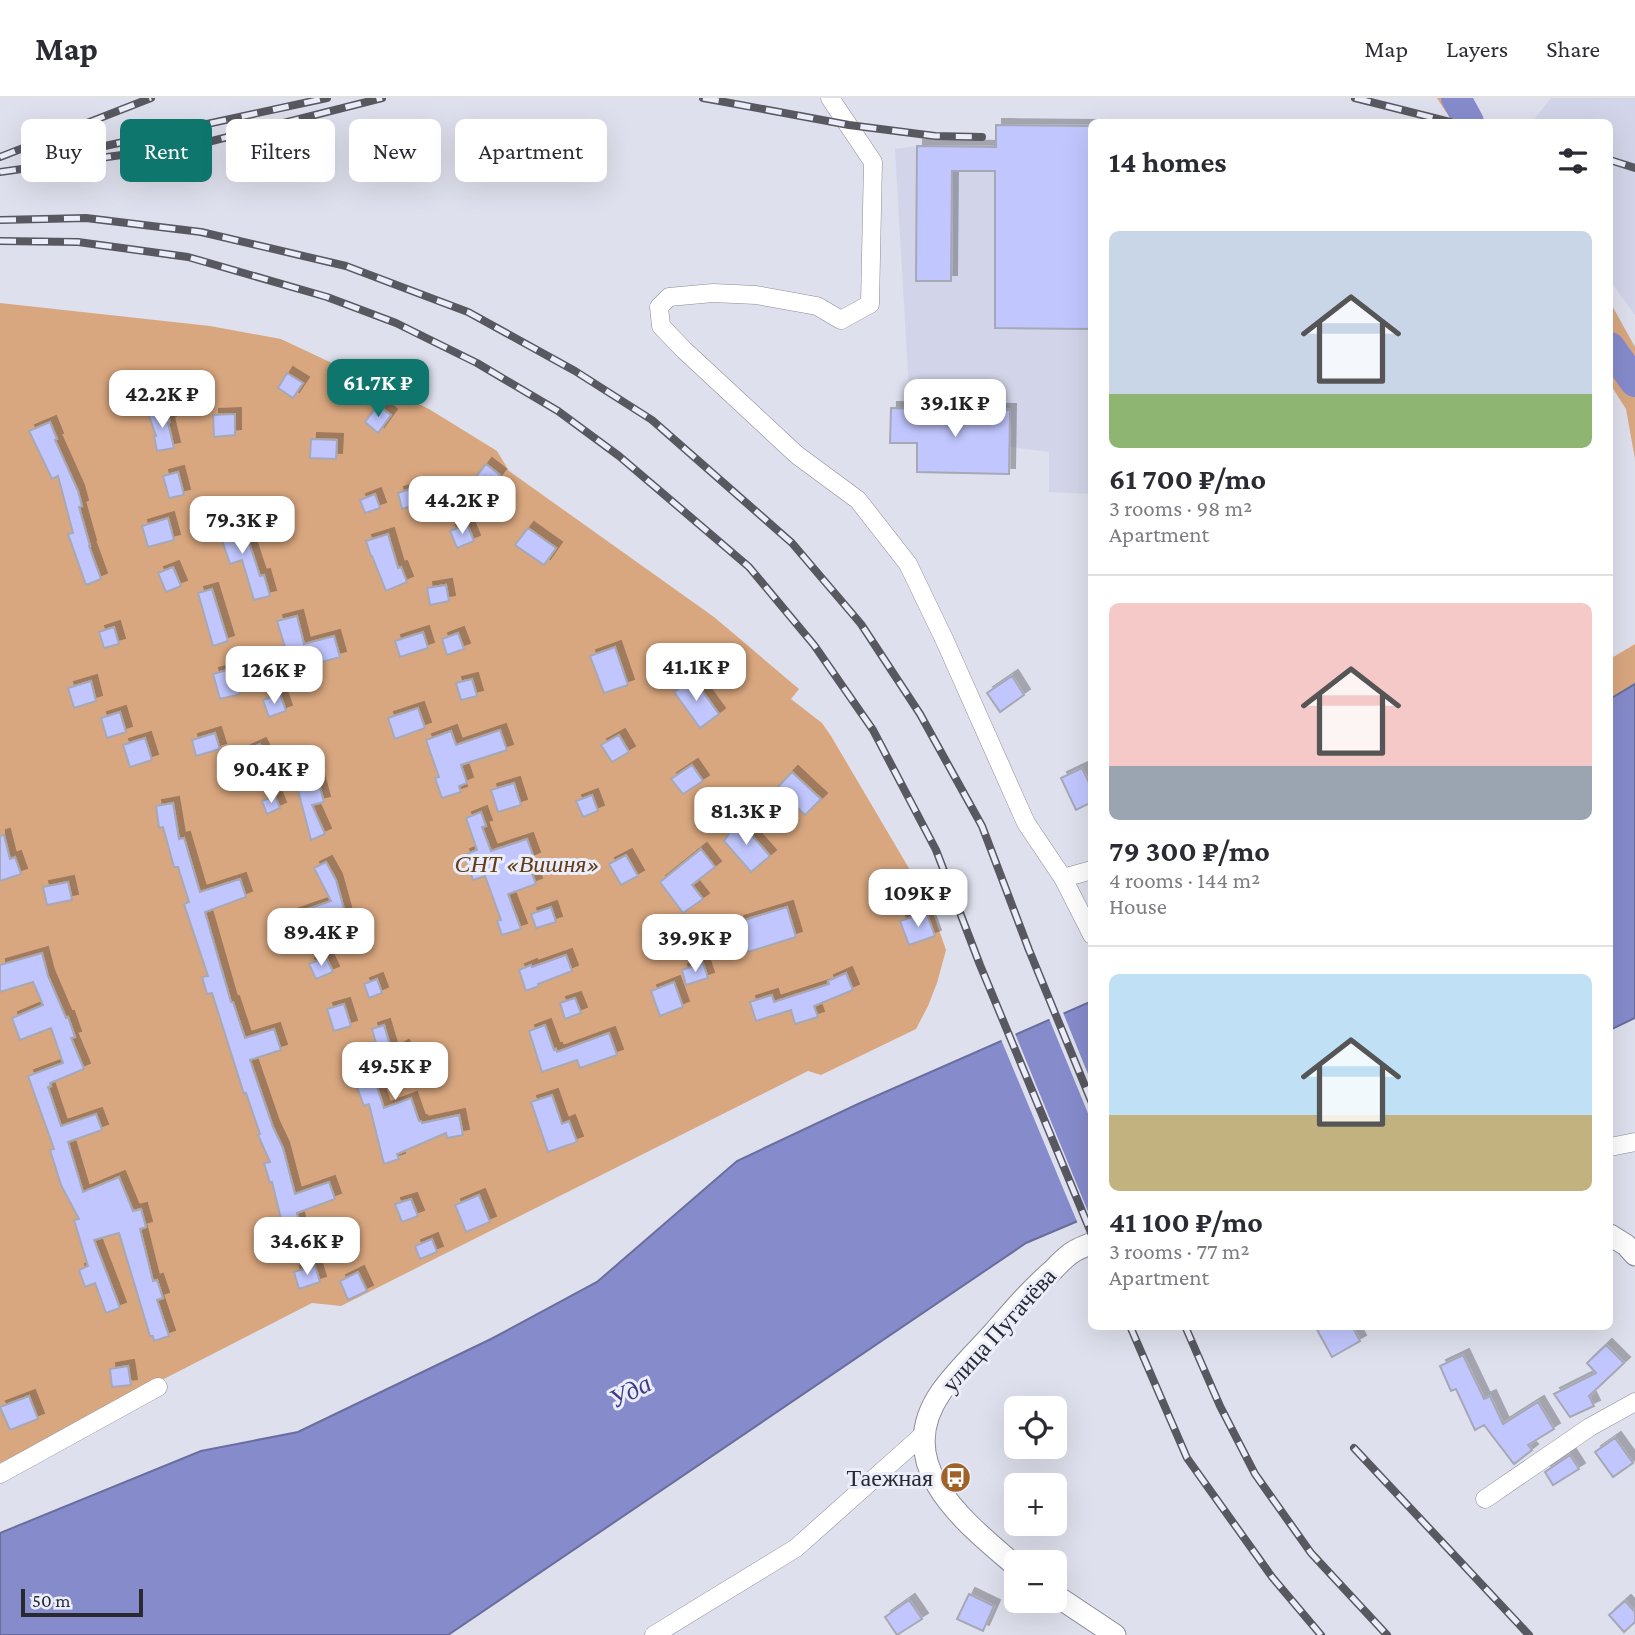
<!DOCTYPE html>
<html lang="en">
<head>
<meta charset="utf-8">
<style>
  :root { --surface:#fff; --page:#f7f7f7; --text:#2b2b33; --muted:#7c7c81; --line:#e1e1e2; --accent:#0f766e }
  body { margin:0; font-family:"Crimson Pro",serif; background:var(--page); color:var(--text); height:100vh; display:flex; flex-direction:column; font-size:26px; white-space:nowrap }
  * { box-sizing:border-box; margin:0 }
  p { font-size:23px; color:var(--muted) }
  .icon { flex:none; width:38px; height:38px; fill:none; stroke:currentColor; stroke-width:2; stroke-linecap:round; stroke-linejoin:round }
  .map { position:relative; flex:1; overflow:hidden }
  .drawer { position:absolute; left:1088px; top:21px; width:525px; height:1211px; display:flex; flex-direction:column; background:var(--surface); border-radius:10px; box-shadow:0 7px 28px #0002 }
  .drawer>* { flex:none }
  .guide { position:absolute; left:21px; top:21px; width:665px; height:63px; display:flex; gap:14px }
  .buttons { position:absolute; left:1004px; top:1298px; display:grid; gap:14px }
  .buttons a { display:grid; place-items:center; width:63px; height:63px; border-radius:10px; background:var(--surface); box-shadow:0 7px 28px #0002; font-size:35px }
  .scale { position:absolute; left:21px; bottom:18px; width:122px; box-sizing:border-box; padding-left:7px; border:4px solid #292a2f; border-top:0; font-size:19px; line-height:24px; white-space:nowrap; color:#292a2f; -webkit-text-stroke:5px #ebedfb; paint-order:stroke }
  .price { position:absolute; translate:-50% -60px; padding:0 16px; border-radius:14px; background:#fff; color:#222; font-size:23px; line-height:46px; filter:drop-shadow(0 2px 4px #0008) }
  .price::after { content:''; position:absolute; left:50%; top:42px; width:21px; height:16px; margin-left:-10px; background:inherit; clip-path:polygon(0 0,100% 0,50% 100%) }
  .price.active { background:var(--accent); color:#fff }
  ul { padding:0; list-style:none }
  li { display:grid; align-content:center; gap:14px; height:371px; padding:0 21px }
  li+li { border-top:2px solid var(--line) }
  li span { display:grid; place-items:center; height:217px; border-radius:10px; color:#555 }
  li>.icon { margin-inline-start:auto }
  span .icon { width:126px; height:126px; fill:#fffc; stroke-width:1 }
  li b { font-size:30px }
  h2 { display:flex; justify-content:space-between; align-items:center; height:84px; padding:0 21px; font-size:30px }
  .tag { padding:0 24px; border-radius:10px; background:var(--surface); box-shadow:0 7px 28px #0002; font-size:24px; line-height:63px }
  .tag.active { background:var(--accent); color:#fff }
  header { display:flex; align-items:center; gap:42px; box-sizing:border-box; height:98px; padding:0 35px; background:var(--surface); border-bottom:2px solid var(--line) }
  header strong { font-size:33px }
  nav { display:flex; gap:38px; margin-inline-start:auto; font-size:24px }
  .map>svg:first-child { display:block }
  .built { fill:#d2d5e9 }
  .green { fill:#d9a77f }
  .water { fill:#868bcc; stroke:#6a6e9d; stroke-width:2 }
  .pier { fill:#dee0ed }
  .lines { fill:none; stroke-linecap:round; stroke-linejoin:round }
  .river { stroke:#868bcc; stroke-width:30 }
  .building { fill:#c1c7fe; stroke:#a6a8b5; stroke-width:2; filter:url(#shadow) }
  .minor-casing { stroke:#8a8c98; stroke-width:19 }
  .tertiary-casing { stroke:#8a8c98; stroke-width:23 }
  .minor { stroke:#fff; stroke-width:18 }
  .tertiary { stroke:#fff; stroke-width:21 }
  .rail-casing { stroke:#585960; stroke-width:8 }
  .rail { stroke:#ebedfb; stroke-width:5; stroke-dasharray:16; stroke-linecap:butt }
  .labels { text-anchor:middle; stroke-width:6; stroke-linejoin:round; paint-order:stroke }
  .park-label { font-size:24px; font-style:italic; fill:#643c17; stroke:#ebedfb }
  .street-label { font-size:24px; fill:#292a2f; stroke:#ebedfb }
  .poi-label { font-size:24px; fill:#292a2f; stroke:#ebedfb; text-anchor:end }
  .water-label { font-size:26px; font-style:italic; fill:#3c3b89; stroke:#ebedfb }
</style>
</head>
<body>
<header>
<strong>Map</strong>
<nav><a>Map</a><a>Layers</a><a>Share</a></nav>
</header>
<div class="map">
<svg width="1635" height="1537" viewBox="0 0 1635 1537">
  <defs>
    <filter id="shadow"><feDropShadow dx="6" dy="-6" stdDeviation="0" flood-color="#0004"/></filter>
  </defs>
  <rect width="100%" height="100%" fill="#dee0ed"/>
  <path class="built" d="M 1551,0 L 1635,0 L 1635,217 L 1610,183 L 1610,24 L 1532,24 Z
    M 996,27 L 1092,28 L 1092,396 L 1049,394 L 1049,354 L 1010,349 L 1009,376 L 917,374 L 917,346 L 890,345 L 891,310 L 910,310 L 895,51 L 917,48 L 995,48 Z"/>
  <path class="green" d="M 1437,0 L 1470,0 L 1484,24 L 1446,14 Z
    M 1610,204 L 1635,249 L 1635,361 L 1626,311 L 1610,286 Z
    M 0,205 L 210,228 L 281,241 L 429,311 L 497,353 L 509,373 L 714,519 L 799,591 L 791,601 L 822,625 L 831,638 L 930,806 L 946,852 L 937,885 L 928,908 L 916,931 L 821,977 L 808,973 L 341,1208 L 312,1205 L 0,1365 Z
    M 1635,546 L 1635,586 L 1610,601 L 1610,561 Z"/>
  <path class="water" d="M 1635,586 L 1635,920 L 1610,932 L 1610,601 Z
    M 1092,903 L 1092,1117 L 1026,1145 L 448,1537 L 0,1537 L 0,1435 L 201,1353 L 298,1334 L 491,1241 L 597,1184 L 737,1063 L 858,1006 Z"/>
  <path class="pier" d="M 1062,912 L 1092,986 L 1092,1025 L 1048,918 Z
    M 1014,933 L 1091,1121 L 1078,1126 L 1000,939 Z"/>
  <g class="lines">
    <path class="river" d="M 1456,0 L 1469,24
      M 1610,249 L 1635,284"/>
  </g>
  <path class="building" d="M 996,27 L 1092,28 L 1092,231 L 995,230 L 995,73 L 952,73 L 951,183 L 916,183 L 917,48 L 996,49 Z
    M 287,275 L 303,285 L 293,300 L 278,290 Z
    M 170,285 L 172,299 L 158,301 L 156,287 Z
    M 378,307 L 391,317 L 378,335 L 365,324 Z
    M 165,310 L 170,324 L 168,325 L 174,350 L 157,353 L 154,338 L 156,338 L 148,315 Z
    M 891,310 L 1010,312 L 1009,376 L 917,374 L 917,345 L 890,345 Z
    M 235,316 L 235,337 L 214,339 L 213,317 Z
    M 50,324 L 57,341 L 55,342 L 78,393 L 82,408 L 79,409 L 90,448 L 89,448 L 101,481 L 86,487 L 68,436 L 73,435 L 58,378 L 52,381 L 29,333 Z
    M 311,341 L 337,342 L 336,361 L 310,360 Z
    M 486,366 L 500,377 L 486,395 L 472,384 Z
    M 178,374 L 184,397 L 169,400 L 163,378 Z
    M 417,389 L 422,405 L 402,411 L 398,395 Z
    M 375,396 L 380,410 L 365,415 L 360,402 Z
    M 234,418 L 241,437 L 246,435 L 260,478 L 264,477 L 270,498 L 254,502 L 242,462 L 230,466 L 221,439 L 215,426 Z
    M 168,420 L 174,442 L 148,449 L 142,428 Z
    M 467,426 L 474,443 L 457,450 L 450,433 Z
    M 528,430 L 556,450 L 544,467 L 515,447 Z
    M 388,436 L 398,470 L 401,469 L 407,484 L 386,493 L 372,458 L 371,458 L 366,443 Z
    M 173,469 L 181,488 L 166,494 L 158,475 Z
    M 446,487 L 449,503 L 430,507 L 427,490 Z
    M 212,491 L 228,543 L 213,548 L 198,495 Z
    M 297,518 L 304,546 L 334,538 L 340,559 L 292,572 L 277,523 Z
    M 114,529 L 119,546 L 104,550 L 99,534 Z
    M 423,534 L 428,550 L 400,559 L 395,543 Z
    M 458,535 L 464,551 L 447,557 L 442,541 Z
    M 615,549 L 628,587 L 604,595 L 590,558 Z
    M 234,570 L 240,596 L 220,601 L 213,576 Z
    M 1012,578 L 1024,597 L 1000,614 L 987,595 Z
    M 693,580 L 719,616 L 700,630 L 674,594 Z
    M 472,581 L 477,598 L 461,602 L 456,585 Z
    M 91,583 L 96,603 L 74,610 L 68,590 Z
    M 280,596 L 286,613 L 269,619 L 263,602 Z
    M 418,610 L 425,630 L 395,641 L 388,620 Z
    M 120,614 L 126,634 L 107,640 L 101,620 Z
    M 500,632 L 507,652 L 461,667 L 467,685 L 459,688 L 461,694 L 442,700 L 435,680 L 439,679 L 426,642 L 451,633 L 456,647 Z
    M 215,635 L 220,651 L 196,658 L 192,642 Z
    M 619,637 L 629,654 L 612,664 L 601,647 Z
    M 145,640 L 152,662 L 130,669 L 123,647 Z
    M 260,646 L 267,661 L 252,668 L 245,653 Z
    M 692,667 L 703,683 L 683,696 L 671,681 Z
    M 1082,670 L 1092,691 L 1092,704 L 1076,712 L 1061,680 Z
    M 315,671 L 324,704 L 312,707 L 325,736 L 311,742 L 294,677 Z
    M 792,674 L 821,701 L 805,717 L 777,690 Z
    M 514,685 L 521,707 L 498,714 L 491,692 Z
    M 592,697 L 598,713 L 583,719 L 576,703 Z
    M 275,698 L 280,710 L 267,716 L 262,703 Z
    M 173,705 L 179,741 L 184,740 L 200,794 L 240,781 L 246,799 L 205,814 L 231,904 L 233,904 L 245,940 L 274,931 L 281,952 L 250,962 L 273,1029 L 283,1050 L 295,1096 L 329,1084 L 335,1101 L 297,1115 L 299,1124 L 283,1129 L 272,1084 L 270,1085 L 264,1065 L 270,1064 L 258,1037 L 260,1036 L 246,995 L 244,996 L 212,895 L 207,896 L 202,879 L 208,878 L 184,806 L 189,804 L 178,769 L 174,769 L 163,729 L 159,730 L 156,708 Z
    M 481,714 L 486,728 L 482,729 L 491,753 L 527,741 L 534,760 L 527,763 L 536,786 L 508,796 L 521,831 L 502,837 L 497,823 L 501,822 L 485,778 L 473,782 L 464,757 L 477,752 L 466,720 Z
    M 738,722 L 770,758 L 751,774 L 724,743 Z
    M 4,737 L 10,761 L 15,759 L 21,776 L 0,783 L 0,738 Z
    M 701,751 L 715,769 L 692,787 L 703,801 L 683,815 L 660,784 Z
    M 626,757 L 638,778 L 621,787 L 609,766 Z
    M 326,764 L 336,782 L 349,829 L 355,826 L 361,842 L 342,850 L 331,822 L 288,838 L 282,820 L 331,803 L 314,770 Z
    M 68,784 L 72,802 L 47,807 L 43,789 Z
    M 551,809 L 556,824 L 536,830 L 531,816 Z
    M 787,809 L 796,839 L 748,854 L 738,824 Z
    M 926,814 L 935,838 L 909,847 L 900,823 Z
    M 42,855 L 48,878 L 66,920 L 68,919 L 75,939 L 71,940 L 84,971 L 50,985 L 51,988 L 48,989 L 61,1028 L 96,1016 L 102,1032 L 68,1044 L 83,1094 L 119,1079 L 133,1113 L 141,1111 L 146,1129 L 140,1131 L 153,1183 L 157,1182 L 163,1200 L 157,1202 L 169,1238 L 154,1243 L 153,1238 L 150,1238 L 119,1135 L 94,1142 L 120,1210 L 106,1215 L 95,1185 L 85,1189 L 79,1172 L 88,1168 L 74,1122 L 79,1121 L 61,1087 L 50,1052 L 54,1051 L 28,978 L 63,965 L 51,930 L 20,942 L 12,920 L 43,907 L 33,884 L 0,894 L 0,867 Z
    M 566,857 L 572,873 L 538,886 L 539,888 L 526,893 L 519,872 L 531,867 L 532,869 Z
    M 326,859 L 333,874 L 316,881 L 309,866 Z
    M 703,865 L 708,880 L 686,887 L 682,872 Z
    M 846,875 L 853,892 L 814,908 L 818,919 L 795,926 L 791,912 L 756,923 L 750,904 L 772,897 L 774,904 L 829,886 L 828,883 Z
    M 377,881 L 382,895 L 369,900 L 364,886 Z
    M 674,884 L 683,909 L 660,918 L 651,893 Z
    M 575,900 L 581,915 L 565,921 L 560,905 Z
    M 344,906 L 351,928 L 334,933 L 327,911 Z
    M 384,927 L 392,954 L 403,948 L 412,967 L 376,986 L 384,1010 L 411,1000 L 419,1023 L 421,1023 L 422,1025 L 459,1017 L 463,1037 L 447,1040 L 446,1035 L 397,1056 L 399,1061 L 384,1066 L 369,1006 L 364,1008 L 347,963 L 378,952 L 372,931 Z
    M 545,927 L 554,952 L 556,951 L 557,954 L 609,935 L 617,957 L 580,970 L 577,962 L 542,974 L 529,933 Z
    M 552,997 L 562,1026 L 569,1023 L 577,1044 L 548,1054 L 531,1004 Z
    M 479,1097 L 490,1124 L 466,1134 L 455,1107 Z
    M 411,1101 L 418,1118 L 402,1124 L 395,1106 Z
    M 432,1141 L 437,1154 L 420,1161 L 415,1148 Z
    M 315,1168 L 320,1184 L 299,1191 L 294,1174 Z
    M 358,1174 L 367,1193 L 348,1202 L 340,1183 Z
    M 1315,1228 L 1352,1228 L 1360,1243 L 1332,1259 Z
    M 1606,1247 L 1624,1265 L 1589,1298 L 1594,1308 L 1570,1319 L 1554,1296 L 1596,1275 L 1587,1265 Z
    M 1463,1257 L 1484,1301 L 1490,1298 L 1503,1326 L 1538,1304 L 1554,1331 L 1528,1347 L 1532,1352 L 1514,1366 L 1484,1327 L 1475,1332 L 1456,1291 L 1451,1293 L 1440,1268 Z
    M 128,1268 L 131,1287 L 112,1289 L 110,1271 Z
    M 29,1298 L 38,1321 L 10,1332 L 0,1309 Z
    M 1615,1340 L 1633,1365 L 1613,1379 L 1595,1354 Z
    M 1570,1357 L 1579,1371 L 1553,1387 L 1545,1374 Z
    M 969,1496 L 994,1508 L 983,1533 L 957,1521 Z
    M 909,1502 L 922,1521 L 897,1537 L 885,1519 Z
    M 1625,1503 L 1635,1514 L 1635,1524 L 1624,1534 L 1609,1517 Z"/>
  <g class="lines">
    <defs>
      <path id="minor" d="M 830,0 L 873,64 L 870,206 L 841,222 L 817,208 L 756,197 L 713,195 L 669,199 L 659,209 L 661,228 L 684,252 L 797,357 L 858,402 L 908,466 L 945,543 L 1026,725 L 1063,780 L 1092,837
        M 1063,780 L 1092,772
        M 1610,1049 L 1635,1044
        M 0,1376 L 158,1289
        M 1485,1401 L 1590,1329 L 1635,1304
        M 654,1537 L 796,1450 L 925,1335"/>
      <path id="tertiary" d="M 1610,1137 L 1626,1147 L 1635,1157
        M 1017,1469 C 966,1425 890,1368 941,1294 C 955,1274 977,1253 994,1234 C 1013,1212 1031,1191 1053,1172 C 1059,1166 1065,1159 1073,1154 C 1079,1150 1086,1148 1092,1145
        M 1055,1497 L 1115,1537"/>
    </defs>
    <use href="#minor" class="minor-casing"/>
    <use href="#tertiary" class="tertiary-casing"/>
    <use href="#minor" class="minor"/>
    <use href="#tertiary" class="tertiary"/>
    <defs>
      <path id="rail" d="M 703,0 L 849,27 L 935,38 L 982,39
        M 1355,0 L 1450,24
        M 0,59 L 151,0
        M 54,59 L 327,0
        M 1610,62 L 1635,70
        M 0,74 L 200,46 L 382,0
        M 0,122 L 86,120 L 201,134 L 346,168 L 468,214 L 575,273 L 652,322 L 792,445 L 861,526 L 920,616 L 982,728 L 1029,852 L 1092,1005
        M 0,143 L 78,144 L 188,159 L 327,199 L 396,225 L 477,265 L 558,313 L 619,358 L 749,469 L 814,547 L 873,632 L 936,752 L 980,867 L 1092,1137
        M 1130,1228 L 1187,1360 L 1272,1479 L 1321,1537
        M 1185,1228 L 1220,1308 L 1255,1376 L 1311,1455 L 1387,1537
        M 1354,1350 L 1529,1537"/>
    </defs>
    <use href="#rail" class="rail-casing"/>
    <use href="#rail" class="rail"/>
  </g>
  <defs>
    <symbol id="bus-disc" viewBox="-11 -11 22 22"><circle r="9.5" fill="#a06228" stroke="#ebedfb"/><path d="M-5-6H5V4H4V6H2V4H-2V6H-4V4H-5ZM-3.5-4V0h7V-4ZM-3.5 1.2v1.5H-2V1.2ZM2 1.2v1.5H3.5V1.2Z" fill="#fff"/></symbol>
  </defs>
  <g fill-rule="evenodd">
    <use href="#bus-disc" x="938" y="1362" width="35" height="35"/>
  </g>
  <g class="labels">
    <g class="park-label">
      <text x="527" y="774">СНТ «Вишня»</text>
    </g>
    <g class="street-label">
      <text transform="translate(999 1232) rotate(-48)" y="8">улица Пугачёва</text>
    </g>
    <g class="poi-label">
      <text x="933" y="1388">Таежная</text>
    </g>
    <g class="water-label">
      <text transform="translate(630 1293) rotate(-27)" y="9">Уда</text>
    </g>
  </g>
</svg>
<div class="buttons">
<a><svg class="icon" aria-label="locate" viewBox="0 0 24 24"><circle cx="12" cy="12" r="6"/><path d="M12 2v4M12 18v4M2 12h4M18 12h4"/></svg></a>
<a>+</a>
<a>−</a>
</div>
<div class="scale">50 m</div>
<b class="price active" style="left:378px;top:321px">61.7K ₽</b>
<b class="price" style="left:162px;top:332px">42.2K ₽</b>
<b class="price" style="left:955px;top:341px">39.1K ₽</b>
<b class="price" style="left:462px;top:438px">44.2K ₽</b>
<b class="price" style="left:242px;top:458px">79.3K ₽</b>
<b class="price" style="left:696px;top:605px">41.1K ₽</b>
<b class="price" style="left:274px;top:608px">126K ₽</b>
<b class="price" style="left:271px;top:707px">90.4K ₽</b>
<b class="price" style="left:746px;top:749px">81.3K ₽</b>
<b class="price" style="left:918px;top:831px">109K ₽</b>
<b class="price" style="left:321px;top:870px">89.4K ₽</b>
<b class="price" style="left:695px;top:876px">39.9K ₽</b>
<b class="price" style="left:395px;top:1004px">49.5K ₽</b>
<b class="price" style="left:307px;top:1179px">34.6K ₽</b>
<div class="guide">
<a class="tag">Buy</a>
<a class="tag active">Rent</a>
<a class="tag">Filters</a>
<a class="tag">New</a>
<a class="tag">Apartment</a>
</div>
<section class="drawer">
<h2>14 homes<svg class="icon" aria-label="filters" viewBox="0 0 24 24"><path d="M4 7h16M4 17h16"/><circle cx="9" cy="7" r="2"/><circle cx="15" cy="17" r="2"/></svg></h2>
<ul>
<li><span style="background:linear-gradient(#c9d6e8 75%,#8fb573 0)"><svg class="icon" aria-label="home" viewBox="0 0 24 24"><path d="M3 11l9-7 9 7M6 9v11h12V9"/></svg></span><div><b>61 700 ₽/mo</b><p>3 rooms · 98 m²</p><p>Apartment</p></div></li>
<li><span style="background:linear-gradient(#f6c9c9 75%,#9aa5b1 0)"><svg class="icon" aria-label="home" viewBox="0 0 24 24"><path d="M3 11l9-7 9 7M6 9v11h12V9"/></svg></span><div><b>79 300 ₽/mo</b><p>4 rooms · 144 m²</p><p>House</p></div></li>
<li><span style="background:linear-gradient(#bfe0f5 65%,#c2b280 0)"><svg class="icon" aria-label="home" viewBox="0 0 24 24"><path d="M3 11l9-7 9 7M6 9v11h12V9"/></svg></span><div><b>41 100 ₽/mo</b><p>3 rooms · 77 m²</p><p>Apartment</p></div></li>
</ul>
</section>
</div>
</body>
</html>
